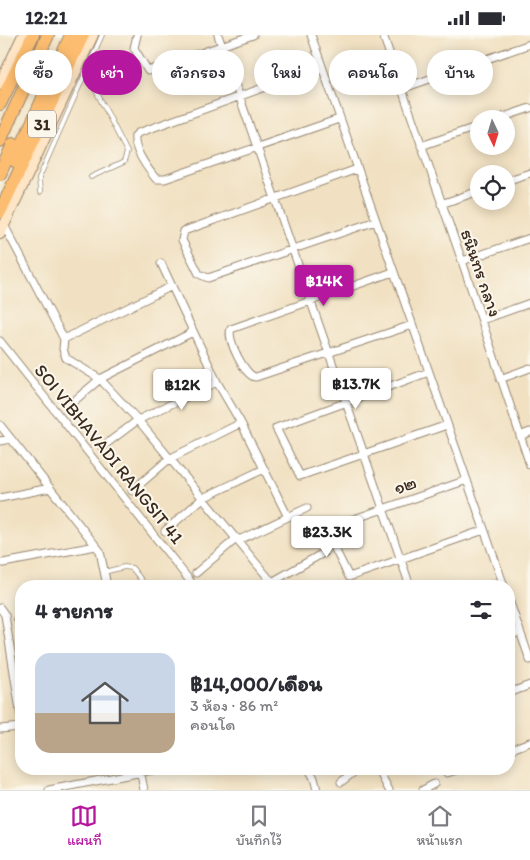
<!DOCTYPE html>
<html lang="th">
<head>
<meta charset="utf-8">
<style>
  :root { --surface:#fff; --page:#f2f2f3; --text:#2b2b33; --muted:#7c7c81; --line:#e1e1e2; --accent:#b5179e }
  body { margin:0; font-family:Itim,"Playpen Sans Thai",sans-serif; background:var(--page); color:var(--text); height:100vh; display:flex; flex-direction:column; font-size:19px; white-space:nowrap }
  * { box-sizing:border-box; margin:0 }
  p { font-size:16px; color:var(--muted) }
  .icon { flex:none; width:28px; height:28px; fill:none; stroke:currentColor; stroke-width:2; stroke-linecap:round; stroke-linejoin:round }
  .map { position:relative; flex:1; overflow:hidden }
  .drawer { position:absolute; left:15px; top:545px; width:500px; height:195px; display:flex; flex-direction:column; background:var(--surface); border-radius:20px; box-shadow:0 2px 12px #0003 }
  .drawer>* { flex:none }
  .guide { position:absolute; left:15px; top:15px; width:500px; height:45px; display:flex; gap:10px }
  .needle { width:32px; rotate:176deg }
  .tools { position:absolute; left:470px; top:75px; display:grid; gap:10px }
  .tools a { display:grid; place-items:center; width:45px; height:45px; border-radius:50%; background:var(--surface); box-shadow:0 2px 12px #0003; font-size:25px }
  .price { position:absolute; translate:-50% -42px; padding:0 11px; border-radius:5px; background:#fff; color:#222; font-size:16px; line-height:32px; filter:drop-shadow(0 1px 2px #0008) }
  .price::after { content:''; position:absolute; left:50%; top:30px; width:15px; height:11px; margin-left:-8px; background:inherit; clip-path:polygon(0 0,100% 0,50% 100%) }
  .price.selected { background:var(--accent); color:#fff }
  ul { padding:0; list-style:none }
  li { display:flex; align-items:center; gap:15px; height:125px; padding:0 20px }
  li+li { border-top:1px solid var(--line) }
  li span { display:grid; place-items:center; flex:none; width:140px; height:100px; border-radius:15px; color:#555 }
  li>.icon { margin-inline-start:auto }
  span .icon { width:60px; height:60px; fill:#fffc; stroke-width:1 }
  li b { font-size:21px }
  h2 { display:flex; justify-content:space-between; align-items:center; height:60px; padding:0 20px; font-size:21px }
  .tag { padding:0 18px; border-radius:22px; background:var(--surface); box-shadow:0 2px 12px #0003; font-size:18px; line-height:45px }
  .tag.selected { background:var(--accent); color:#fff }
  .status { display:flex; justify-content:space-between; align-items:center; height:35px; padding:0 25px; background:var(--surface); direction:ltr }
  .status svg { height:14px; fill:currentColor }
  .tabs { display:flex; justify-content:space-around; align-items:center; height:70px; border-top:1px solid var(--line); background:var(--surface); font-size:14px; color:var(--muted) }
  .tabs a { display:grid; justify-items:center; gap:2px }
  .tabs .selected { color:var(--accent) }
  .map>svg:first-child { display:block }
  .lines { fill:none; stroke-linecap:round; stroke-linejoin:round }
  .lane-casing { stroke:#968670; stroke-width:5.5 }
  .street-casing { stroke:#968670; stroke-width:9 }
  .secondary-casing { stroke:#968670; stroke-width:12 }
  .highway-casing { stroke:#968670; stroke-width:14 }
  .lane { stroke:#fff; stroke-width:4 }
  .street { stroke:#fff; stroke-width:7 }
  .secondary { stroke:#fee5c5; stroke-width:10 }
  .highway { stroke:#fcbd6f; stroke-width:12 }
  .labels { text-anchor:middle; stroke-width:4; stroke-linejoin:round; paint-order:stroke }
  .shield { fill:#fbf7ec; stroke:#75685c; stroke-width:1 }
  .shield-label { font-size:16px; font-weight:bold; fill:#3b2a1e }
  .street-label { font-size:18px; fill:#3b2a1e; stroke:#fbf7ec }
</style>
</head>
<body>
<div class="status"><b>12:21</b><svg viewBox="0 0 49 12"><path d="M0 12V9h3v3zM5 12V6h3v6zM10 12V3h3v9zM15 12V0h3v12zM26 1h20v11H26zM47 4h2v5h-2z"/></svg></div>
<div class="map">
<svg width="530" height="755" viewBox="0 0 530 755">
  <rect width="100%" height="100%" fill="#fbf7ec"/>
  <filter id="ink" filterUnits="userSpaceOnUse"><feTurbulence type="fractalNoise" baseFrequency=".02" numOctaves="2"/><feDisplacementMap in="SourceGraphic" scale="10" xChannelSelector="R" yChannelSelector="G"/><feConvolveMatrix kernelMatrix="1 2 1 2 8 2 1 2 1" color-interpolation-filters="sRGB"/></filter>
  <filter id="wash" filterUnits="userSpaceOnUse"><feTurbulence type="fractalNoise" baseFrequency=".0096" numOctaves="4" result="noise"/><feDisplacementMap in="SourceGraphic" scale="20" xChannelSelector="R" yChannelSelector="G"/><feGaussianBlur stdDeviation="1.12" result="paint"/><feColorMatrix in="noise" values="0 0 0 0 0 0 0 0 0 0 0 0 0 0 0 0 0 1.4 0 .05"/><feComposite in="paint" operator="in"/></filter>
  <g filter="url(#wash)">
    <rect width="100%" height="100%" fill="#f1e1c2"/>
  </g>
  <g filter="url(#ink)">
    <g class="lines">
      <defs>
        <path id="lane" d="M 86,36 L 127,117 L 124,127 L 91,142
          M 40,157 L 39,143 L 102,0
          M 104,537 L 124,532 L 132,533 L 146,551"/>
        <path id="street" d="M 137,0 L 134,13 L 148,36 L 253,0
          M 218,0 L 410,551
          M 311,0 L 504,551
          M 383,0 L 462,226 L 530,430
          M 321,32 L 138,98 L 135,101 C 133,114 148,134 156,144 L 165,144 L 339,84
          M 401,54 L 530,9
          M 498,84 L 530,73
          M 421,111 L 479,91
          M 357,134 L 184,196 L 182,205 L 199,239 L 208,243 L 376,186
          M 506,146 L 530,138
          M 441,169 L 479,156
          M 4,190 L 64,304 L 63,314 L 66,323 L 100,344 L 138,385 L 275,551
          M 462,226 L 530,203
          M 161,228 L 217,347 L 241,388 L 288,482
          M 393,237 L 231,294 C 226,303 245,342 256,342 L 412,290
          M 482,285 L 530,268
          M 64,304 L 172,251
          M 0,306 L 194,551
          M 429,337 L 276,393 L 300,441 L 447,390
          M 500,344 L 530,333
          M 74,366 L 100,344 L 193,297
          M 0,390 L 100,516 L 107,551
          M 520,401 L 530,397
          M 0,406 L 11,404
          M 102,412 L 138,385 L 217,347
          M 467,445 L 325,494 L 349,542 L 484,495
          M 132,456 L 169,424 L 241,388
          M 0,463 L 50,453
          M 165,496 L 203,463 L 264,434
          M 239,505 L 307,473
          M 3,528 L 96,511
          M 196,538 L 237,503
          M 272,547 L 325,517
          M 260,551 L 270,544
          M 489,551 L 502,547
          M 509,565 L 530,625
          M 0,573 L 5,580 L 21,682
          M 17,584 L 21,583
          M 509,601 L 520,597
          M 509,658 L 530,650
          M 0,694 L 21,692
          M 509,715 L 530,707
          M 140,734 L 144,755
          M 309,734 L 314,743 L 317,755
          M 378,734 L 389,755
          M 443,734 L 447,738 L 460,734
          M 341,747 L 358,734
          M 49,755 L 158,734
          M 423,755 L 434,749"/>
        <path id="secondary" d="M 0,49 L 23,0
          M 0,199 L 93,0"/>
        <path id="highway" d="M 0,69 L 33,0
          M 0,106 L 48,0
          M 15,126 L 71,0
          M 0,139 L 13,109
          M 0,177 L 83,0"/>
      </defs>
      <use href="#lane" class="lane-casing"/>
      <use href="#street" class="street-casing"/>
      <use href="#secondary" class="secondary-casing"/>
      <use href="#highway" class="highway-casing"/>
      <use href="#lane" class="lane"/>
      <use href="#street" class="street"/>
      <use href="#secondary" class="secondary"/>
      <use href="#highway" class="highway"/>
    </g>
  </g>
  <g class="labels">
    <rect class="shield" x="28" y="75.5" width="28" height="27" rx="4"/>
    <g class="shield-label">
      <text x="42" y="95">31</text>
    </g>
    <g class="street-label">
      <text transform="translate(481 238) rotate(71)" y="6">ธนินทร กลาง</text>
      <text transform="translate(109 419) rotate(51)" y="6">SOI VIBHAVADI RANGSIT 41</text>
      <text transform="translate(405 450) rotate(-19)" y="6">๑๒</text>
    </g>
  </g>
</svg>
<div class="tools">
<a><svg class="needle" viewBox="-14 -14 28 28"><path d="M0-13l5 13h-10z" fill="#e53935"/><path d="M0 13l5-13h-10z" fill="#7c7c81"/></svg></a>
<a><svg class="icon" aria-label="locate" viewBox="0 0 24 24"><circle cx="12" cy="12" r="6"/><path d="M12 2v4M12 18v4M2 12h4M18 12h4"/></svg></a>
</div>
<b class="price selected" style="left:324px;top:272px">฿14K</b>
<b class="price" style="left:356px;top:375px">฿13.7K</b>
<b class="price" style="left:182px;top:376px">฿12K</b>
<b class="price" style="left:327px;top:523px">฿23.3K</b>
<div class="guide">
<a class="tag">ซื้อ</a>
<a class="tag selected">เช่า</a>
<a class="tag">ตัวกรอง</a>
<a class="tag">ใหม่</a>
<a class="tag">คอนโด</a>
<a class="tag">บ้าน</a>
</div>
<section class="drawer">
<h2>4 รายการ<svg class="icon" aria-label="filters" viewBox="0 0 24 24"><path d="M4 7h16M4 17h16"/><circle cx="9" cy="7" r="2"/><circle cx="15" cy="17" r="2"/></svg></h2>
<ul>
<li><span style="background:linear-gradient(#c9d6e8 60%,#b9a48a 0)"><svg class="icon" aria-label="home" viewBox="0 0 24 24"><path d="M3 11l9-7 9 7M6 9v11h12V9"/></svg></span><div><b>฿14,000/เดือน</b><p>3 ห้อง · 86 m²</p><p>คอนโด</p></div></li>
</ul>
</section>
</div>
<nav class="tabs">
<a class="selected"><svg class="icon" aria-label="map" viewBox="0 0 24 24"><path d="M3 6l6-2 6 2 6-2v14l-6 2-6-2-6 2zM9 4v14M15 6v14"/></svg>แผนที่</a>
<a><svg class="icon" aria-label="saved" viewBox="0 0 24 24"><path d="M7 4h10v16l-5-4-5 4z"/></svg>บันทึกไว้</a>
<a><svg class="icon" aria-label="home" viewBox="0 0 24 24"><path d="M3 11l9-7 9 7M6 9v11h12V9"/></svg>หน้าแรก</a>
</nav>
</body>
</html>
